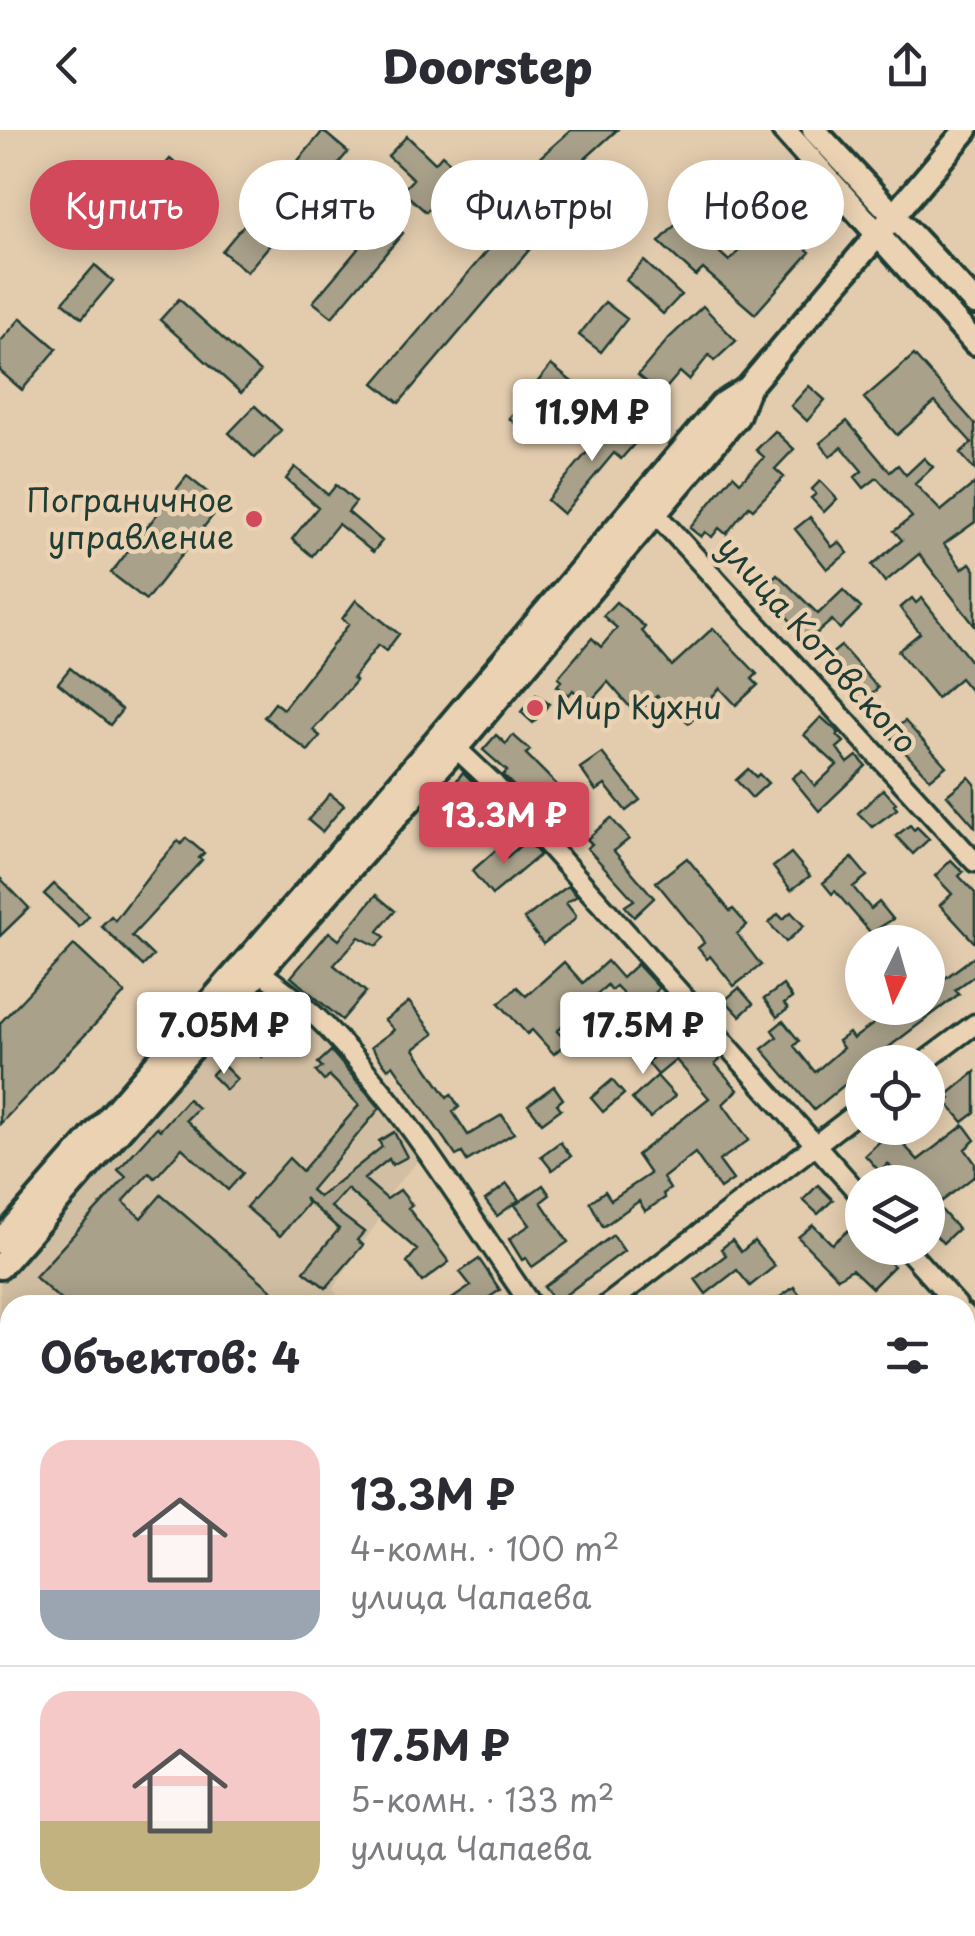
<!DOCTYPE html>
<html lang="ru">
<head>
<meta charset="utf-8">
<style>
  :root { --surface:#fff; --page:#f2f2f3; --text:#2b2b33; --muted:#7c7c81; --line:#e1e1e2; --accent:#d1495b }
  body { margin:0; font-family:"Playpen Sans",sans-serif; background:var(--page); color:var(--text); height:100vh; display:flex; flex-direction:column; font-size:38px; white-space:nowrap }
  * { box-sizing:border-box; margin:0 }
  p { font-size:32px; color:var(--muted) }
  .icon { flex:none; width:55px; height:55px; fill:none; stroke:currentColor; stroke-width:2; stroke-linecap:round; stroke-linejoin:round }
  .map { position:relative; flex:1; overflow:hidden }
  .side { position:absolute; left:0px; top:1165px; width:975px; height:642px; display:flex; flex-direction:column; background:var(--surface); border-radius:30px 30px 0 0; box-shadow:0 5px 25px #0003 }
  .side>* { flex:none }
  .guide { position:absolute; left:30px; top:30px; width:915px; height:90px; display:flex; gap:20px }
  .needle { width:65px; rotate:185deg }
  .tools { position:absolute; left:845px; top:795px; display:grid; gap:20px }
  .tools a { display:grid; place-items:center; width:100px; height:100px; border-radius:50%; background:var(--surface); box-shadow:0 5px 25px #0003; font-size:50px }
  .price { position:absolute; translate:-50% -85px; padding:0 22px; border-radius:10px; background:#fff; color:#222; font-size:32px; line-height:65px; filter:drop-shadow(0 2px 5px #0008) }
  .price::after { content:''; position:absolute; left:50%; top:60px; width:30px; height:22px; margin-left:-15px; background:inherit; clip-path:polygon(0 0,100% 0,50% 100%) }
  .price.active { background:var(--accent); color:#fff }
  ul { padding:0; list-style:none }
  li { display:flex; align-items:center; gap:30px; height:250px; padding:0 40px }
  li+li { border-top:2px solid var(--line) }
  li span { display:grid; place-items:center; flex:none; width:280px; height:200px; border-radius:30px; color:#555 }
  li>.icon { margin-inline-start:auto }
  span .icon { width:120px; height:120px; fill:#fffc; stroke-width:1 }
  li b { font-size:42px }
  h2 { display:flex; justify-content:space-between; align-items:center; height:120px; padding:0 40px; font-size:42px }
  .tag { padding:0 35px; border-radius:45px; background:var(--surface); box-shadow:0 5px 25px #0003; font-size:35px; line-height:90px }
  .tag.active { background:var(--accent); color:#fff }
  header { display:flex; justify-content:space-between; align-items:center; height:130px; padding:0 40px; background:var(--surface); font-size:45px; font-weight:800 }
  .map>svg:first-child { display:block }
  .built { fill:#d2bfa3 }
  .building { fill:#a9a18a; stroke:#1f3d34; stroke-width:2.5 }
  .lines { fill:none; stroke-linecap:round; stroke-linejoin:round }
  .minor-casing { stroke:#1f3d34; stroke-width:25 }
  .major-casing { stroke:#1f3d34; stroke-width:30 }
  .minor { stroke:#ebd2b3; stroke-width:18 }
  .major { stroke:#ebd2b3; stroke-width:22 }
  .poi-dot { fill:#d1495b; stroke:#ebd2b3; stroke-width:4 }
  .labels { text-anchor:middle; stroke-width:9; stroke-linejoin:round; paint-order:stroke }
  .poi-label { font-size:32px; fill:#1f3d34; stroke:#ebd2b3; text-anchor:end }
  .street-label { font-size:32px; fill:#1f3d34; stroke:#ebd2b3 }
</style>
</head>
<body>
<header><svg class="icon" aria-label="back" viewBox="0 0 24 24"><path d="M15 5l-7 7 7 7"/></svg>Doorstep<svg class="icon" aria-label="share" viewBox="0 0 24 24"><path d="M12 15V3M7 8l5-5 5 5M5 13v7h14v-7"/></svg></header>
<div class="map">
<svg width="975" height="1806" viewBox="0 0 975 1806">
  <rect width="100%" height="100%" fill="#e3ccae"/>
  <filter id="ink" filterUnits="userSpaceOnUse"><feTurbulence type="fractalNoise" baseFrequency=".01" numOctaves="2"/><feDisplacementMap in="SourceGraphic" scale="20" xChannelSelector="R" yChannelSelector="G"/><feConvolveMatrix kernelMatrix="1 2 1 2 8 2 1 2 1" color-interpolation-filters="sRGB"/></filter>
  <g filter="url(#ink)">
    <path class="built" d="M 260,842 L 292,865 L 426,1022 L 389,1064 L 377,1093 L 333,1159 L 345,1175 L 10,1175 L 10,1798 L 841,1798 L 849,1806 L 0,1806 L 0,1137 Z"/>
    <path class="building" d="M 571,0 L 617,0 L 549,61 L 528,38 Z
      M 323,1 L 348,22 L 247,142 L 222,121 Z
      M 407,6 L 435,33 L 442,25 L 462,43 L 426,82 L 402,61 L 413,49 L 388,26 Z
      M 170,29 L 192,48 L 169,75 L 146,57 Z
      M 718,42 L 810,122 L 755,184 L 703,139 L 696,146 L 659,112 L 682,88 L 729,131 L 751,108 L 700,62 Z
      M 517,86 L 541,106 L 399,273 L 374,253 Z
      M 385,87 L 403,103 L 332,187 L 313,172 Z
      M 644,131 L 681,165 L 663,184 L 626,150 Z
      M 95,135 L 113,151 L 82,188 L 63,172 Z
      M 179,169 L 260,242 L 241,263 L 160,190 Z
      M 605,172 L 627,189 L 601,222 L 579,205 Z
      M 703,176 L 736,211 L 714,231 L 709,225 L 689,250 L 680,242 L 661,264 L 638,245 L 669,208 Z
      M 21,188 L 57,219 L 22,260 L 0,241 L 0,212 Z
      M 914,225 L 975,294 L 975,340 L 960,323 L 972,313 L 935,272 L 897,305 L 864,268 Z
      M 551,235 L 582,260 L 568,278 L 536,254 Z
      M 809,256 L 825,270 L 807,291 L 791,276 Z
      M 526,270 L 546,289 L 529,307 L 509,288 Z
      M 255,276 L 281,300 L 255,328 L 229,303 Z
      M 610,288 L 636,312 L 621,329 L 614,323 L 563,384 L 547,370 L 599,308 L 594,304 Z
      M 847,291 L 890,342 L 898,335 L 906,345 L 924,328 L 933,337 L 915,354 L 941,381 L 975,353 L 975,392 L 944,414 L 962,439 L 970,433 L 975,440 L 975,496 L 919,424 L 885,452 L 872,435 L 902,410 L 894,401 L 912,387 L 877,348 L 864,358 L 855,347 L 862,341 L 842,317 L 830,326 L 820,313 Z
      M 775,301 L 794,319 L 775,339 L 784,347 L 753,379 L 749,376 L 726,404 L 719,398 L 712,407 L 705,402 L 701,407 L 690,398 L 733,345 L 740,352 L 764,327 L 756,320 Z
      M 295,337 L 328,365 L 336,355 L 356,372 L 348,382 L 382,411 L 373,422 L 338,394 L 312,426 L 292,409 L 318,377 L 286,349 Z
      M 187,346 L 222,374 L 146,470 L 111,443 Z
      M 820,351 L 837,369 L 824,382 L 811,368 L 816,364 L 812,359 Z
      M 810,387 L 832,417 L 839,412 L 848,423 L 827,439 L 795,399 Z
      M 777,444 L 818,484 L 843,460 L 861,478 L 840,499 L 832,490 L 808,511 L 775,473 L 772,476 L 758,463 Z
      M 912,468 L 916,473 L 922,468 L 975,537 L 975,566 L 960,548 L 937,568 L 898,521 L 920,503 L 900,478 Z
      M 356,470 L 399,504 L 386,521 L 378,515 L 353,548 L 356,551 L 313,600 L 320,606 L 308,621 L 264,587 L 275,573 L 283,579 L 349,494 L 342,489 Z
      M 616,472 L 645,497 L 642,501 L 672,536 L 713,498 L 757,544 L 752,549 L 758,555 L 736,575 L 720,558 L 689,593 L 657,566 L 636,584 L 608,552 L 588,574 L 573,560 L 569,565 L 557,556 L 561,551 L 558,548 L 592,508 L 601,517 L 617,498 L 603,486 Z
      M 841,516 L 878,558 L 862,574 L 823,531 Z
      M 70,538 L 122,580 L 110,595 L 58,553 Z
      M 536,564 L 549,574 L 533,593 L 521,582 Z
      M 821,587 L 839,603 L 837,605 L 844,612 L 837,618 L 848,633 L 857,626 L 866,636 L 819,681 L 792,648 L 802,640 L 815,656 L 837,635 L 804,605 Z
      M 905,591 L 946,636 L 930,649 L 888,604 Z
      M 496,605 L 506,614 L 513,605 L 530,620 L 526,624 L 580,678 L 563,693 L 542,669 L 534,677 L 503,645 L 507,641 L 483,620 Z
      M 602,623 L 640,670 L 626,681 L 605,655 L 596,661 L 580,638 Z
      M 748,639 L 756,647 L 759,644 L 768,653 L 752,668 L 736,650 Z
      M 463,642 L 475,654 L 460,674 L 447,664 Z
      M 969,647 L 975,654 L 975,697 L 947,665 Z
      M 883,659 L 896,673 L 894,675 L 897,679 L 872,697 L 858,683 Z
      M 330,664 L 344,675 L 322,702 L 308,690 Z
      M 611,688 L 629,709 L 614,721 L 654,768 L 634,787 L 625,776 L 634,770 L 587,718 L 592,714 L 587,709 Z
      M 910,695 L 914,700 L 917,697 L 929,709 L 913,724 L 896,706 Z
      M 186,708 L 204,723 L 199,728 L 202,730 L 132,806 L 153,826 L 143,836 L 101,796 L 111,786 L 115,790 L 159,733 L 178,711 L 181,714 Z
      M 527,710 L 540,725 L 492,765 L 472,741 L 498,718 L 506,728 Z
      M 791,723 L 810,746 L 791,760 L 773,737 Z
      M 687,728 L 730,781 L 733,779 L 747,795 L 737,804 L 761,835 L 734,856 L 710,826 L 707,829 L 698,818 L 704,813 L 700,806 L 656,752 Z
      M 852,728 L 867,746 L 853,757 L 871,779 L 879,772 L 893,789 L 871,803 L 835,761 L 832,764 L 823,753 Z
      M 951,730 L 963,742 L 959,746 L 975,763 L 975,813 L 940,775 L 952,764 L 935,746 Z
      M 0,748 L 29,778 L 0,806 Z
      M 54,754 L 89,786 L 79,797 L 44,764 Z
      M 568,756 L 577,766 L 566,773 L 576,786 L 573,791 L 543,814 L 524,789 Z
      M 376,765 L 395,781 L 378,801 L 385,807 L 377,816 L 359,807 L 334,835 L 366,862 L 342,890 L 291,847 L 329,802 L 339,810 Z
      M 791,782 L 804,796 L 786,812 L 769,793 L 778,784 L 783,789 Z
      M 74,815 L 125,863 L 0,994 L 0,893 Z
      M 975,826 L 975,845 L 955,860 L 959,864 L 885,920 L 862,932 L 858,939 L 860,942 L 814,980 L 762,919 L 777,907 L 772,900 L 783,891 L 799,911 L 794,916 L 815,942 L 843,918 L 838,911 L 849,903 L 853,909 L 895,878 L 928,878 L 928,861 Z
      M 607,831 L 622,848 L 637,834 L 659,858 L 652,865 L 690,911 L 698,903 L 707,911 L 720,930 L 715,934 L 738,960 L 723,974 L 749,1010 L 719,1031 L 733,1050 L 720,1059 L 695,1023 L 663,1048 L 670,1059 L 663,1064 L 665,1068 L 645,1081 L 639,1071 L 603,1097 L 590,1072 L 605,1061 L 611,1070 L 650,1044 L 637,1025 L 709,968 L 676,930 L 658,945 L 647,932 L 652,928 L 647,922 L 660,910 L 647,894 L 650,892 L 616,856 L 611,860 L 607,855 L 557,901 L 567,912 L 554,924 L 532,900 L 527,904 L 499,873 L 517,857 L 526,866 L 564,832 L 583,853 Z
      M 783,855 L 792,868 L 784,874 L 788,879 L 777,887 L 764,869 Z
      M 739,858 L 753,874 L 740,886 L 725,870 Z
      M 409,872 L 434,904 L 414,919 L 447,967 L 451,964 L 459,977 L 453,982 L 468,1005 L 502,985 L 514,1003 L 467,1031 L 462,1023 L 456,1026 L 393,935 L 388,939 L 371,917 L 394,900 L 385,890 Z
      M 282,874 L 297,887 L 262,927 L 247,914 Z
      M 331,921 L 380,978 L 311,1060 L 319,1067 L 382,1017 L 379,1011 L 394,1002 L 407,1027 L 392,1035 L 389,1029 L 364,1049 L 387,1069 L 400,1060 L 412,1075 L 408,1078 L 449,1132 L 422,1152 L 407,1132 L 417,1120 L 347,1059 L 331,1077 L 364,1102 L 357,1110 L 363,1115 L 326,1158 L 304,1141 L 339,1099 L 304,1068 L 308,1073 L 280,1106 L 246,1077 L 289,1028 L 302,1041 L 359,975 L 330,946 L 324,951 L 316,942 L 322,937 L 318,933 Z
      M 222,934 L 237,949 L 226,960 L 211,945 Z
      M 975,942 L 975,983 L 963,992 L 946,972 L 950,969 L 947,965 Z
      M 657,946 L 675,966 L 650,988 L 632,969 Z
      M 612,950 L 624,964 L 603,982 L 591,968 Z
      M 554,956 L 563,969 L 557,974 L 561,979 L 542,993 L 528,975 Z
      M 188,969 L 198,978 L 186,990 L 243,1043 L 228,1060 L 182,1018 L 155,1048 L 149,1043 L 123,1072 L 141,1088 L 161,1065 L 289,1175 L 66,1175 L 35,1147 L 126,1047 L 118,1040 L 157,997 L 160,1000 Z
      M 964,995 L 975,1010 L 965,1019 L 975,1033 L 975,1046 L 937,1075 L 958,1099 L 943,1113 L 928,1097 L 928,1052 L 902,1052 L 888,1034 L 880,1042 L 865,1025 L 891,1001 L 918,1030 Z
      M 560,1012 L 571,1026 L 552,1040 L 541,1026 Z
      M 507,1054 L 519,1070 L 497,1086 L 485,1070 Z
      M 543,1055 L 550,1065 L 541,1072 L 568,1112 L 532,1137 L 526,1128 L 522,1130 L 509,1109 L 530,1095 L 515,1075 Z
      M 818,1055 L 833,1070 L 818,1084 L 803,1070 Z
      M 813,1095 L 832,1114 L 855,1095 L 862,1104 L 862,1118 L 875,1118 L 894,1136 L 872,1158 L 852,1139 L 838,1148 L 798,1107 Z
      M 613,1105 L 624,1121 L 556,1172 L 544,1157 Z
      M 732,1110 L 741,1122 L 754,1111 L 775,1136 L 750,1156 L 737,1140 L 706,1164 L 695,1149 L 726,1125 L 721,1119 Z
      M 479,1129 L 500,1160 L 478,1175 L 443,1175 L 471,1156 L 460,1142 Z
      M 794,1157 L 808,1175 L 769,1175 Z"/>
    <g class="lines">
      <defs>
        <path id="minor" d="M 655,383 L 975,732
          M 456,618 L 493,653 L 862,1067
          M 250,834 C 278,856 308,876 332,903 C 409,984 467,1083 531,1175
          M 924,932 L 975,894
          M 906,1118 L 957,1175
          M 607,1175 L 862,979
          M 965,1184 L 975,1196
          M 965,1674 L 975,1685"/>
        <path id="major" d="M 784,0 L 975,213
          M 814,0 L 975,173
          M 0,1112 L 336,728 L 721,275 L 748,258 L 966,0
          M 0,1137 L 456,618 L 737,287 L 748,258"/>
      </defs>
      <use href="#minor" class="minor-casing"/>
      <use href="#major" class="major-casing"/>
      <use href="#minor" class="minor"/>
      <use href="#major" class="major"/>
    </g>
  </g>
  <g class="poi-dot">
    <circle cx="254" cy="389" r="10"/>
    <circle cx="535" cy="578" r="10"/>
  </g>
  <g class="labels">
    <g class="poi-label">
      <text x="234" y="382">Пограничное<tspan x="234" dy="37">управление</tspan></text>
      <text x="555" y="589" text-anchor="start">Мир Кухни</text>
    </g>
    <g class="street-label">
      <text transform="translate(817 515) rotate(48)" y="11">улица Котовского</text>
    </g>
  </g>
</svg>
<div class="tools">
<a><svg class="needle" viewBox="-14 -14 28 28"><path d="M0-13l5 13h-10z" fill="#e53935"/><path d="M0 13l5-13h-10z" fill="#7c7c81"/></svg></a>
<a><svg class="icon" aria-label="locate" viewBox="0 0 24 24"><circle cx="12" cy="12" r="6"/><path d="M12 2v4M12 18v4M2 12h4M18 12h4"/></svg></a>
<a><svg class="icon" aria-label="layers" viewBox="0 0 24 24"><path d="M12 4l9 5-9 5-9-5zM3 14l9 5 9-5"/></svg></a>
</div>
<b class="price" style="left:592px;top:334px">11.9M ₽</b>
<b class="price active" style="left:504px;top:737px">13.3M ₽</b>
<b class="price" style="left:224px;top:947px">7.05M ₽</b>
<b class="price" style="left:643px;top:947px">17.5M ₽</b>
<div class="guide">
<a class="tag active">Купить</a>
<a class="tag">Снять</a>
<a class="tag">Фильтры</a>
<a class="tag">Новое</a>
</div>
<section class="side">
<h2>Объектов: 4<svg class="icon" aria-label="filters" viewBox="0 0 24 24"><path d="M4 7h16M4 17h16"/><circle cx="9" cy="7" r="2"/><circle cx="15" cy="17" r="2"/></svg></h2>
<ul>
<li><span style="background:linear-gradient(#f6c9c9 75%,#9aa5b1 0)"><svg class="icon" aria-label="home" viewBox="0 0 24 24"><path d="M3 11l9-7 9 7M6 9v11h12V9"/></svg></span><div><b>13.3M ₽</b><p>4-комн. · 100 m²</p><p>улица Чапаева</p></div></li>
<li><span style="background:linear-gradient(#f6c9c9 65%,#c2b280 0)"><svg class="icon" aria-label="home" viewBox="0 0 24 24"><path d="M3 11l9-7 9 7M6 9v11h12V9"/></svg></span><div><b>17.5M ₽</b><p>5-комн. · 133 m²</p><p>улица Чапаева</p></div></li>
</ul>
</section>
</div>
</body>
</html>
